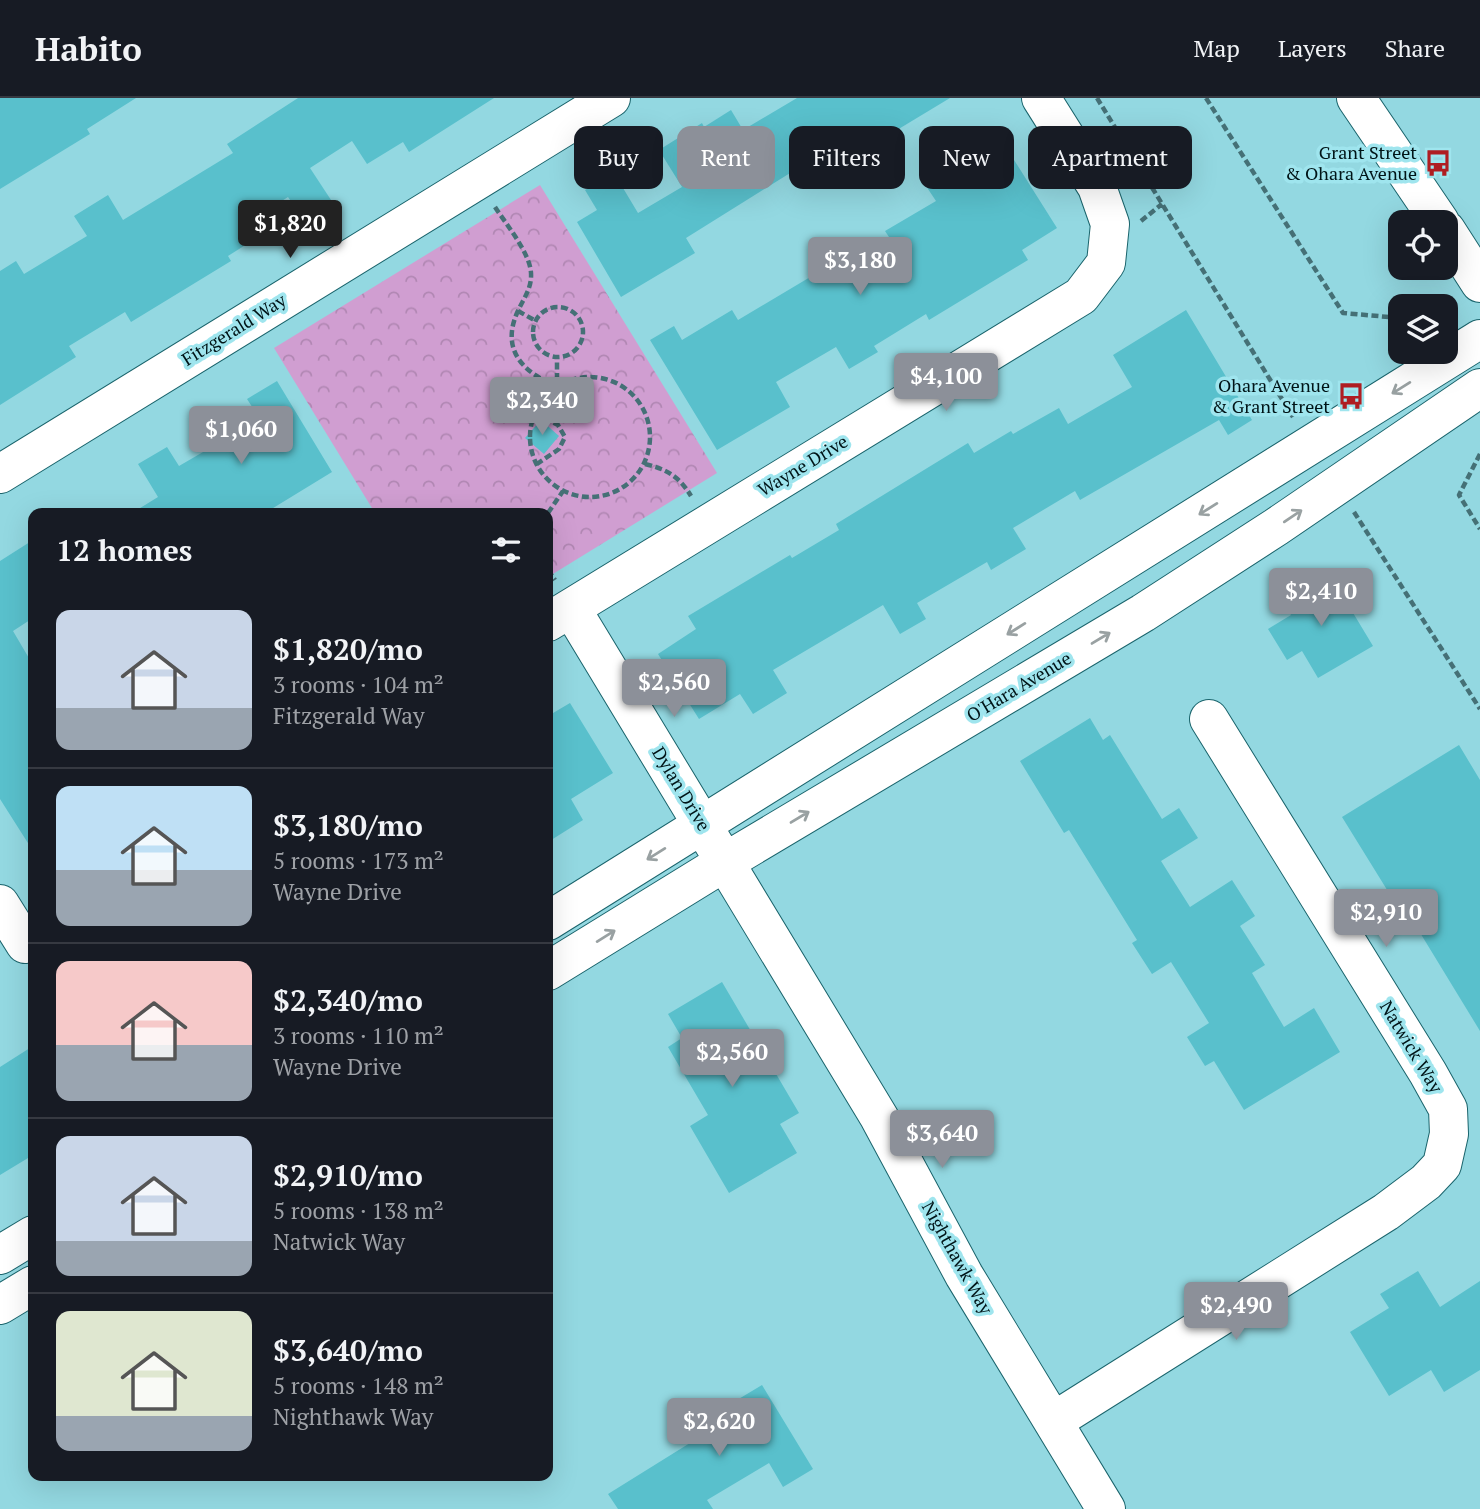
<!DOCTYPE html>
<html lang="en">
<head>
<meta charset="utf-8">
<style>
  :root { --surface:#171b24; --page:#242831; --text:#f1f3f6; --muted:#9ea1a6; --line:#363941; --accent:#8c9099 }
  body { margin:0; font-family:"PT Serif",serif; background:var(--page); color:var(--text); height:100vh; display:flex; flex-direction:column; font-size:26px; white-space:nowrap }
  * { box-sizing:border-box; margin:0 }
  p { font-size:23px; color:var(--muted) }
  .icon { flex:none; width:38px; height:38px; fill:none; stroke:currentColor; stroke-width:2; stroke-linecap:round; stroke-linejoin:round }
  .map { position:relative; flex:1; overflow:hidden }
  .panel { position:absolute; left:28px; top:410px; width:525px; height:973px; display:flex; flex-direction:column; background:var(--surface); border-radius:14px; box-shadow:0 7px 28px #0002 }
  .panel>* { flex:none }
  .guide { position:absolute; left:574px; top:28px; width:665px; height:63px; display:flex; gap:14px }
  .buttons { position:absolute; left:1388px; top:112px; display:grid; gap:14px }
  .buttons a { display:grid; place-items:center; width:70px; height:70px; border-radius:14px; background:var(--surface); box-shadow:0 7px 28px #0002; font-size:35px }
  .price { position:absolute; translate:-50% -60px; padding:0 16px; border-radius:7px; background:var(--accent); color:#fff; font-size:23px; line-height:46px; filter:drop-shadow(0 2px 4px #0008) }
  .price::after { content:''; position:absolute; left:50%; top:42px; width:21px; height:16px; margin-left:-10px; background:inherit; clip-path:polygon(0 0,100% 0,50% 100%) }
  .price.current { background:#222; color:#fff }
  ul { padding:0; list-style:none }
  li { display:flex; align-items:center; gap:21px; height:175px; padding:0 28px }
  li+li { border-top:2px solid var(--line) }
  li span { display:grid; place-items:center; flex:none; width:196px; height:140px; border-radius:14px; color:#555 }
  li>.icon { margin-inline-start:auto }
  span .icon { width:84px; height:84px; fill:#fffc; stroke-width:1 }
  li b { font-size:30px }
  h2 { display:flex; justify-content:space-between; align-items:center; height:84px; padding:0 28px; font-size:30px }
  .tag { padding:0 24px; border-radius:14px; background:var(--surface); box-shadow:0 7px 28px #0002; font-size:24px; line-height:63px }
  .tag.current { background:var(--accent); color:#fff }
  header { display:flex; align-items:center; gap:42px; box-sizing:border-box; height:98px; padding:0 35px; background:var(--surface); border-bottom:2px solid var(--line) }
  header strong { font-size:33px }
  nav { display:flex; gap:38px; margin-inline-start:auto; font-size:24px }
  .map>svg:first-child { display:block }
  .park { fill:url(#park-crowns) }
  .building { fill:#59c0cc }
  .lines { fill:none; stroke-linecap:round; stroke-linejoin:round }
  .minor-casing { stroke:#1a646c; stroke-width:40 }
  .path { stroke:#457076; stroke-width:4.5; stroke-dasharray:7 3.5; stroke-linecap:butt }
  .minor { stroke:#fff; stroke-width:38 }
  .oneway { stroke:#99a1a2 }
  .labels { text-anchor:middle; stroke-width:7; stroke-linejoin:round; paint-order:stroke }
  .poi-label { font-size:18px; fill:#001417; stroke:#9fe5ee; text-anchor:end }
  .street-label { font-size:18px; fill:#001417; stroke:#9fe5ee }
</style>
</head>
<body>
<header>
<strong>Habito</strong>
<nav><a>Map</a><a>Layers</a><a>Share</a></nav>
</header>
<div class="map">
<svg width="1480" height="1411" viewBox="0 0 1480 1411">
  <defs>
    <pattern id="park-crowns" width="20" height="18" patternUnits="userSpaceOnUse" patternTransform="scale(1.75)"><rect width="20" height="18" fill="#d09ed1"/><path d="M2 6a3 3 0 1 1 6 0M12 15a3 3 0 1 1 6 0" fill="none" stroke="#b187b3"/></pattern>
  </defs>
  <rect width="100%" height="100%" fill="#93d8e1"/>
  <path class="park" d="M 540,87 L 717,375 L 548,479 L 548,415 L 375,415 L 274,250 Z"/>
  <path class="building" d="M 0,0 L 136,0 L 87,31 L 90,36 L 0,91 Z
    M 298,0 L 494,0 L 409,54 L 403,44 L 367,66 L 352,43 L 310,70 L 331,102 L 303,121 L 288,99 L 249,124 L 258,139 L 228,158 L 231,163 L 131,224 L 125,214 L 69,248 L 76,259 L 0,307 L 0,173 L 16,163 L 24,176 L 87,138 L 74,118 L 108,97 L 123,122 L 233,55 L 227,46 Z
    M 797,0 L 950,0 L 892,35 L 891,32 L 803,85 L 795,72 L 686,140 L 695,155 L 621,199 L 577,124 L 597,112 L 585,92 L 614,75 L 638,115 L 682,89 L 659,52 L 702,25 L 704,29 L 731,12 L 743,32 Z
    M 1004,46 L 1057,130 L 1022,152 L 1028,162 L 929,222 L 926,216 L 874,248 L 878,254 L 849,271 L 836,249 L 776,284 L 790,309 L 717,352 L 650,242 L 674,228 L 682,242 L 732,212 L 738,222 L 827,169 L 832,177 L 891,142 L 885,133 L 936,103 L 924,85 L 958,64 L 963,73 Z
    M 1186,212 L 1252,322 L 1228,337 L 1219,322 L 1080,402 L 1075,393 L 1013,430 L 1026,451 L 991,472 L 987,464 L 917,505 L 926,521 L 900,536 L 883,507 L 773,572 L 787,595 L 753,616 L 740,596 L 699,621 L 658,556 L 696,531 L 688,518 L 790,457 L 792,460 L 839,432 L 836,426 L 968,345 L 974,355 L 1011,333 L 1013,336 L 1059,310 L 1068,326 L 1132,289 L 1113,257 Z
    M 277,283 L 332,374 L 265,415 L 132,415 L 158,399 L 138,366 L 167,349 L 179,368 L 260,321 L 247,301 Z
    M 541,322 L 559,338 L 544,356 L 525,340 Z
    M 33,442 L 33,520 L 13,533 L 33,567 L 33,753 L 0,701 L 0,463 Z
    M 1329,475 L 1373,548 L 1318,580 L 1302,553 L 1287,562 L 1268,531 L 1291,517 L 1283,503 Z
    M 570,605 L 613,675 L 571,701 L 583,722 L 548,744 L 548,618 Z
    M 1090,620 L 1103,642 L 1110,637 L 1162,721 L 1179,710 L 1198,740 L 1161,763 L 1190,809 L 1232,782 L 1255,818 L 1240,828 L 1265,867 L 1252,875 L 1284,929 L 1314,910 L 1340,954 L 1244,1012 L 1214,963 L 1205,968 L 1187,939 L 1209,925 L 1171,864 L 1152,876 L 1132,845 L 1137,842 L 1069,732 L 1064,735 L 1020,663 Z
    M 1459,647 L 1480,682 L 1480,933 L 1394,792 L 1389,795 L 1342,719 Z
    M 722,884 L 799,1015 L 780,1026 L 797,1055 L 729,1095 L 690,1028 L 708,1017 L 668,949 L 682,940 L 668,916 Z
    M 33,948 L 33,1057 L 0,1077 L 0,969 Z
    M 1418,1173 L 1440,1209 L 1480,1183 L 1480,1272 L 1444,1294 L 1431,1272 L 1389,1298 L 1350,1234 L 1389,1210 L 1380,1196 Z
    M 762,1287 L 813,1371 L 783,1389 L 769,1365 L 707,1402 L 713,1411 L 618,1411 L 608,1396 L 698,1340 L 692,1329 Z"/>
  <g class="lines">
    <defs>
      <path id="minor" d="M 1356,0 L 1440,124
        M 1446,132 L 1480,185
        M 0,376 L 611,0
        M 571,510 L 879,1019 L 964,1177 L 1106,1411
        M 548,524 L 1081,198 L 1106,165 L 1110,126 L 1097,89 L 1041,0
        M 0,806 L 25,846
        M 548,823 L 1480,241
        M 548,873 L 725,764 L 1143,515 L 1276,429 L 1480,290
        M 0,1157 L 33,1137
        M 0,1207 L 33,1187
        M 1054,1323 L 1386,1114 L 1426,1084 L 1442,1067 L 1449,1036 L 1448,1011 L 1428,975 L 1209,621"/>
    </defs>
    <use href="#minor" class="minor-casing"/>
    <path class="path" d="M 1097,0 L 1293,319
      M 1206,0 L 1343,215 L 1400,220
      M 495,109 C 506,126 530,155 531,175 C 532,191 523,201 517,215 C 501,252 523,275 557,288 L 557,259
      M 1141,123 L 1162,106
      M533 234a25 25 0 1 1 50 0a25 25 0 1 1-50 0Z
      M 518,213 L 536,223
      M530 339a60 60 0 1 1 120 0a60 60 0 1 1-120 0Z
      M 535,315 L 558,327 L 565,339 L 559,351 L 537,366
      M 1480,356 L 1459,397 L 1480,431
      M 645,366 C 666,371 679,378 691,398
      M 1354,414 L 1480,611
      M 548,415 L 563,393
      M 548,472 L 555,482"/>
    <use href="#minor" class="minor"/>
  </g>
  <defs><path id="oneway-shaft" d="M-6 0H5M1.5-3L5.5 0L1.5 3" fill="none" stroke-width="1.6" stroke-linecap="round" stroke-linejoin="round" transform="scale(1.75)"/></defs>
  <g class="oneway">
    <use href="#oneway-shaft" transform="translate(1401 290) rotate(148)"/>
    <use href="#oneway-shaft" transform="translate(1208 411) rotate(148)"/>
    <use href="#oneway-shaft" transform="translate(1293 418) rotate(-34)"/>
    <use href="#oneway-shaft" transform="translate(1016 531) rotate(148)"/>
    <use href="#oneway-shaft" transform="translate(1101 540) rotate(-31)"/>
    <use href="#oneway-shaft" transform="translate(800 719) rotate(-31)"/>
    <use href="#oneway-shaft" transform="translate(656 756) rotate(148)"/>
    <use href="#oneway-shaft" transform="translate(606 838) rotate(-32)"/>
  </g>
  <defs>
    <symbol id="bus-bare" viewBox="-9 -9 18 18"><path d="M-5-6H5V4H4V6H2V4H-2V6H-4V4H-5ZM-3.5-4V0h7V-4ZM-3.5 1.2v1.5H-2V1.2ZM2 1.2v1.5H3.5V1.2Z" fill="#af1d22" stroke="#9fe5ee" stroke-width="2.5" paint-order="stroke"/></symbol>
  </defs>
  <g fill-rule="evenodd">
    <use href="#bus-bare" x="1419" y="46" width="38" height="38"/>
    <use href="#bus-bare" x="1332" y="279" width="38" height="38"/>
  </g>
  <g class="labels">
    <g class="poi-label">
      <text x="1417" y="61">Grant Street<tspan x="1417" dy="21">&amp; Ohara Avenue</tspan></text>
      <text x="1330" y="294">Ohara Avenue<tspan x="1330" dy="21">&amp; Grant Street</tspan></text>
    </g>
    <g class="street-label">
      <text transform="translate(234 232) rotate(-32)" y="6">Fitzgerald Way</text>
      <text transform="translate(803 368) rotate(-31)" y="6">Wayne Drive</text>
      <text transform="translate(1019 589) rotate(-31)" y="6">O'Hara Avenue</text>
      <text transform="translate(681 691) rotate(59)" y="6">Dylan Drive</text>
      <text transform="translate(1411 949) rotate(59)" y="6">Natwick Way</text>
      <text transform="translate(957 1160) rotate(61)" y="6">Nighthawk Way</text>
    </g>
  </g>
</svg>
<div class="buttons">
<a><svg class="icon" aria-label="locate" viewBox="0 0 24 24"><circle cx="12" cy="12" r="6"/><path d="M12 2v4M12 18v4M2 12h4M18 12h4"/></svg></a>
<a><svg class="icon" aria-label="layers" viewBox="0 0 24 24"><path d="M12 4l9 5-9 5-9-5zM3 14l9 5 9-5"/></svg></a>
</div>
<b class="price current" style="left:290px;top:162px">$1,820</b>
<b class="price" style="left:860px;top:199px">$3,180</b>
<b class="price" style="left:946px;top:315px">$4,100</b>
<b class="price" style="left:542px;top:339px">$2,340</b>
<b class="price" style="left:241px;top:368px">$1,060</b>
<b class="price" style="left:1321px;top:530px">$2,410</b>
<b class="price" style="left:674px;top:621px">$2,560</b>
<b class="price" style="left:1386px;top:851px">$2,910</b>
<b class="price" style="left:732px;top:991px">$2,560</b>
<b class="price" style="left:942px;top:1072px">$3,640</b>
<b class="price" style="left:1236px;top:1244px">$2,490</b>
<b class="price" style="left:719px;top:1360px">$2,620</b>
<div class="guide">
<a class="tag">Buy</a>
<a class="tag current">Rent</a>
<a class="tag">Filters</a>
<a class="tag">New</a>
<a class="tag">Apartment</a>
</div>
<section class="panel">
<h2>12 homes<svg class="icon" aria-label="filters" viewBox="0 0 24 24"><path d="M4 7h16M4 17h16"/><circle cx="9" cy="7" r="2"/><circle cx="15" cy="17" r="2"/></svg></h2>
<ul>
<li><span style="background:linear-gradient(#c9d6e8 70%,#9aa5b1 0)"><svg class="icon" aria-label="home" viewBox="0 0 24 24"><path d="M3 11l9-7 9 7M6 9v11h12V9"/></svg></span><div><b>$1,820/mo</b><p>3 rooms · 104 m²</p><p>Fitzgerald Way</p></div></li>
<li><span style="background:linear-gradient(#bfe0f5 60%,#9aa5b1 0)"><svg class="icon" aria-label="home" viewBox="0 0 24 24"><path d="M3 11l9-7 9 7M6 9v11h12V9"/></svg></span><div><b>$3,180/mo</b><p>5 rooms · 173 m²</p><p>Wayne Drive</p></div></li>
<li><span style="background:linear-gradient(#f6c9c9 60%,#9aa5b1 0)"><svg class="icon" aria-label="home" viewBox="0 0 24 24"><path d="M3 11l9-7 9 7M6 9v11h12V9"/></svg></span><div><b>$2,340/mo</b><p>3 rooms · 110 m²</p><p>Wayne Drive</p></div></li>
<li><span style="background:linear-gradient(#c9d6e8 75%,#9aa5b1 0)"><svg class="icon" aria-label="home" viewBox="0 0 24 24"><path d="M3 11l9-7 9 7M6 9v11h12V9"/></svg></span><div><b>$2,910/mo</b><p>5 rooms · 138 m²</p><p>Natwick Way</p></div></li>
<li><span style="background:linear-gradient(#dfe7d0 75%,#9aa5b1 0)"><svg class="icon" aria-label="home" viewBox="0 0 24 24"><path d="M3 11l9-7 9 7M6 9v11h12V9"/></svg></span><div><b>$3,640/mo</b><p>5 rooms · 148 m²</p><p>Nighthawk Way</p></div></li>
</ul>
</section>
</div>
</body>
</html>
